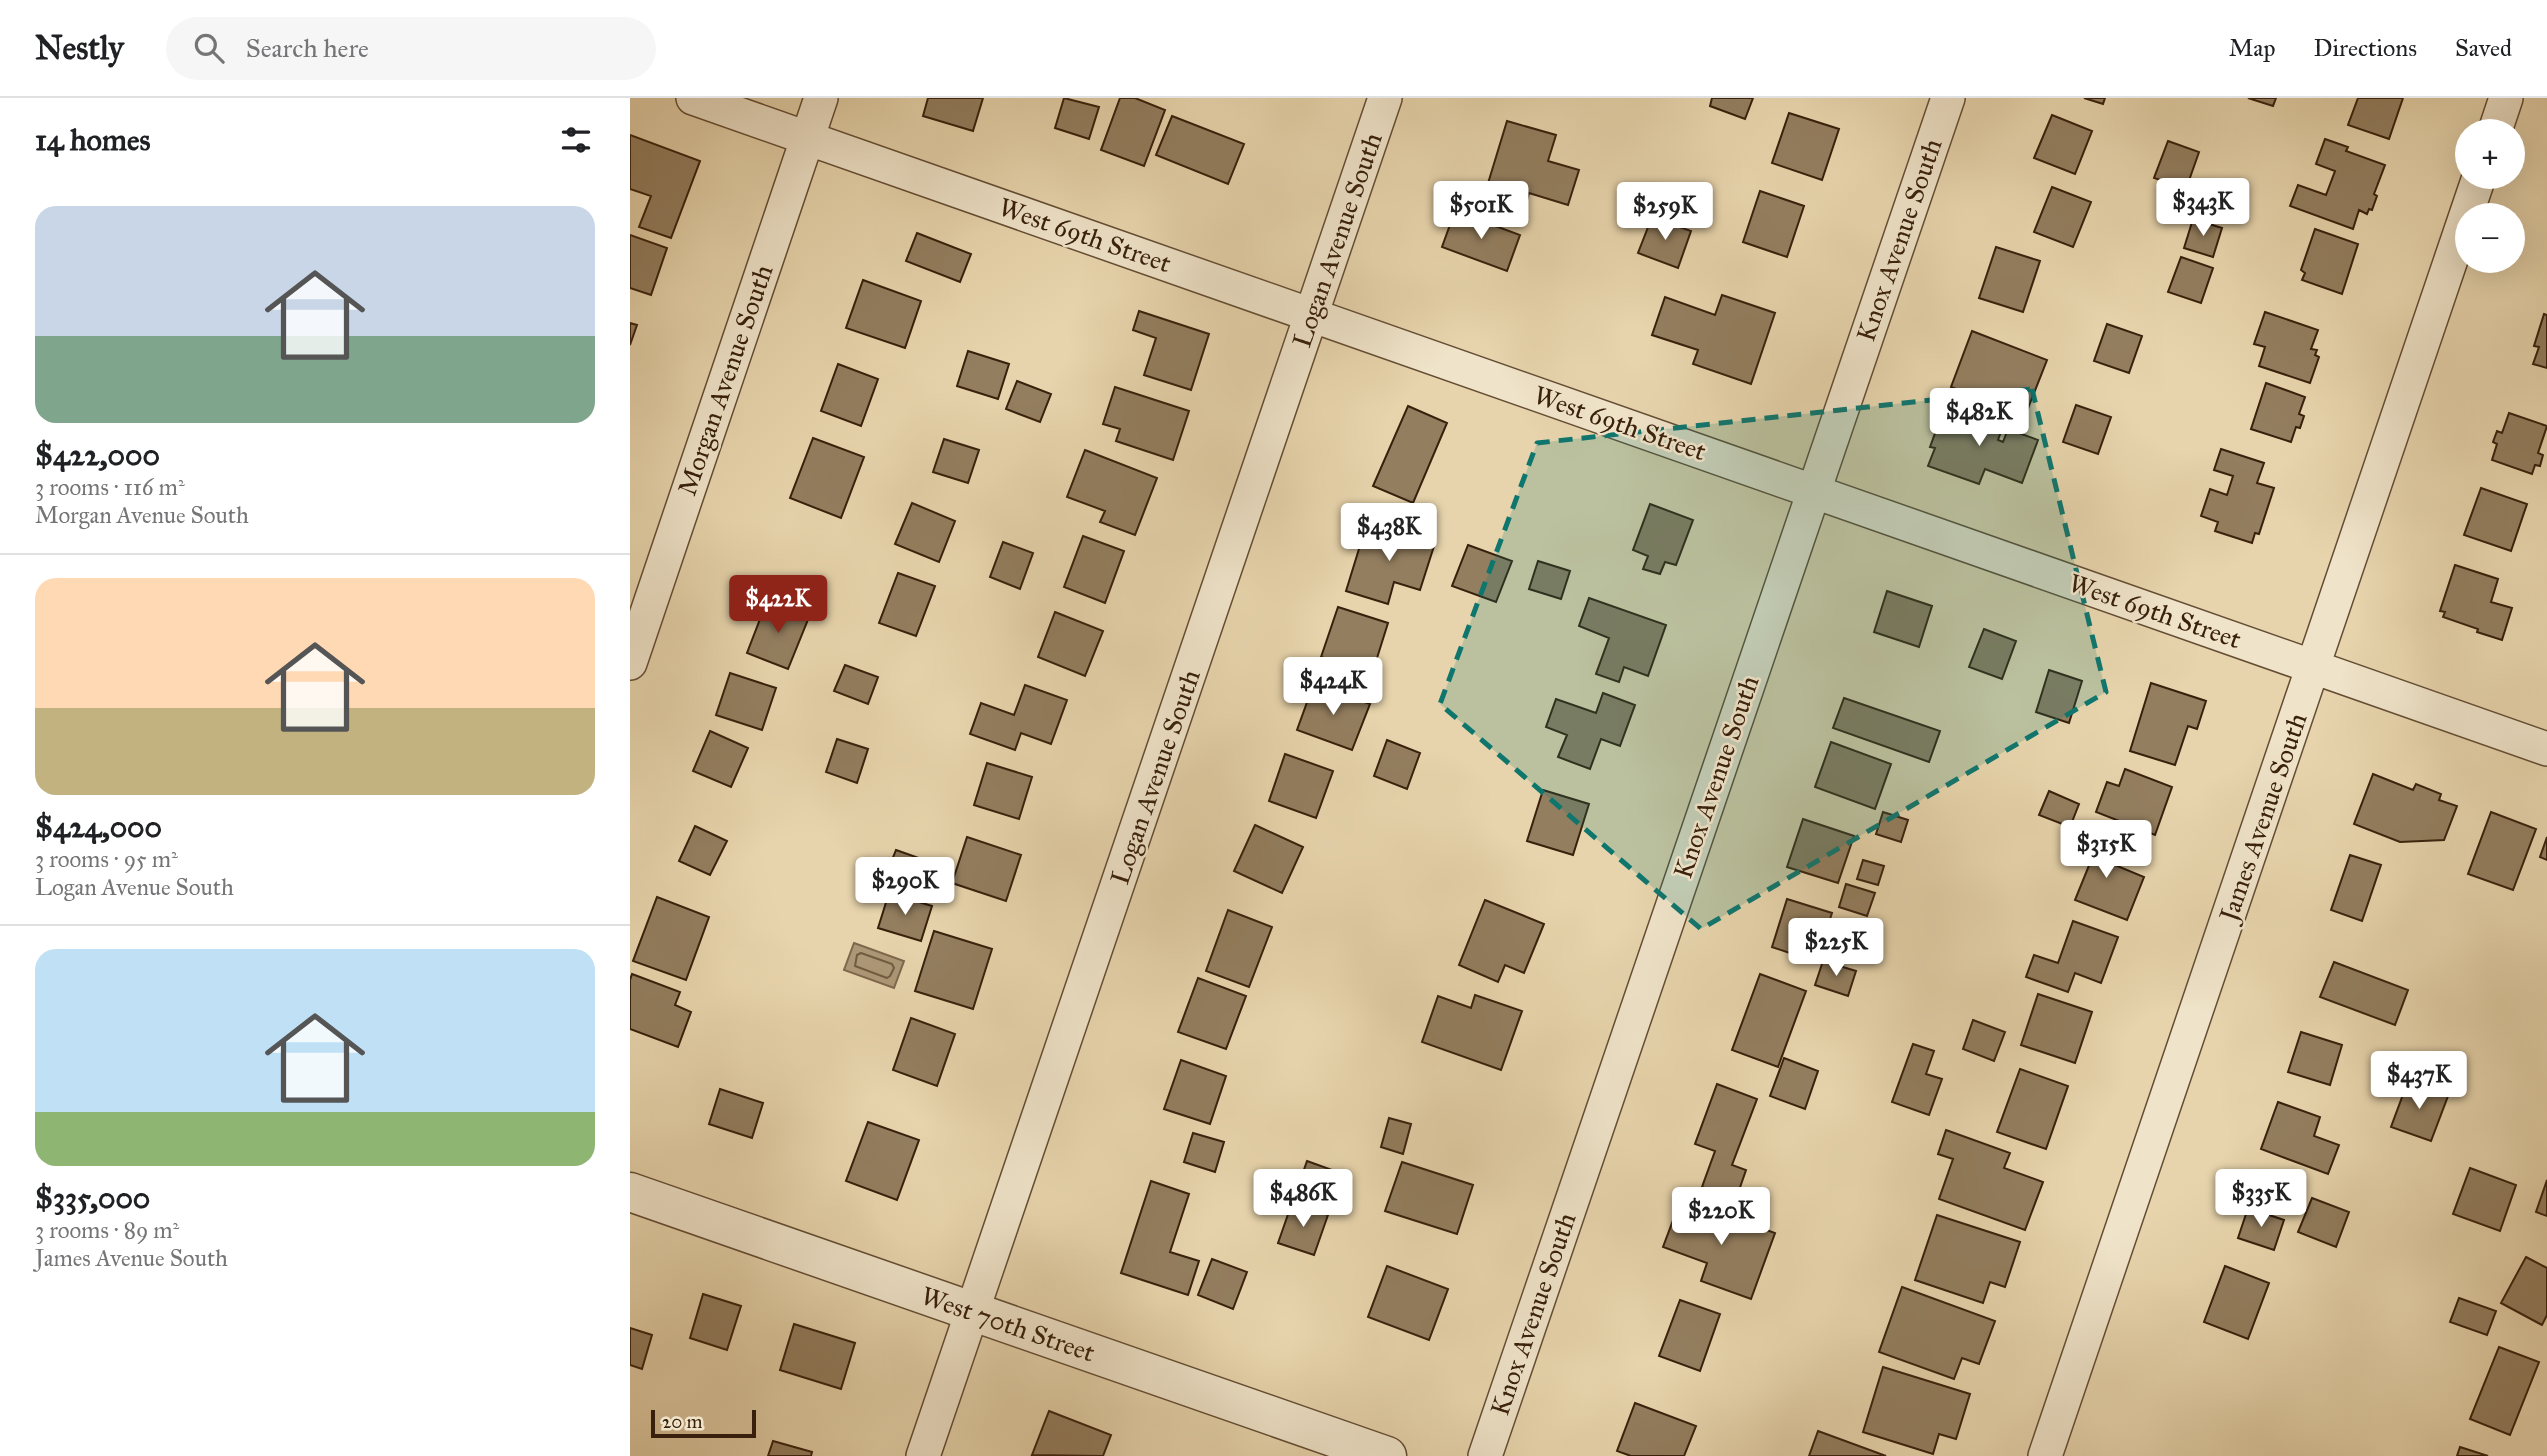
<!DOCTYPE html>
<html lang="en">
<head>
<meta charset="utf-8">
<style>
  :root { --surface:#fff; --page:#f6f6f6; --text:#202124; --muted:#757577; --line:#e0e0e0; --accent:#8f2418 }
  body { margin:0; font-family:"IM FELL Great Primer",serif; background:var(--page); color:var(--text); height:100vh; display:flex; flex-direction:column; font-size:26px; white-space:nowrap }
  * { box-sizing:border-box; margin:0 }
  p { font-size:23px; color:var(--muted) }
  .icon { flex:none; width:38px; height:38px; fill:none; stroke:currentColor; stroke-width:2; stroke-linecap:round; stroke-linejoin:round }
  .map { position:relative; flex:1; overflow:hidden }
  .drawer { display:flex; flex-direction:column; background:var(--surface); width:630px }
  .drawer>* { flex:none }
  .tools { position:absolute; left:1825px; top:21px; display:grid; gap:14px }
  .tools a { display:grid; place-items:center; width:70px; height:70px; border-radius:50%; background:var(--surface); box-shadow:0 7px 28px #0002; font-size:35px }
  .scale { position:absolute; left:21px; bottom:18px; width:105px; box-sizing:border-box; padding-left:7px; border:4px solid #38200c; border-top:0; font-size:19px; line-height:24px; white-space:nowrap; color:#38200c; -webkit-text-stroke:5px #efe3c9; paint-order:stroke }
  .price { position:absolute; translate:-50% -60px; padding:0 16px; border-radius:7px; background:#fff; color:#222; font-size:23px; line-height:46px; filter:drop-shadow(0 2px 4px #0008) }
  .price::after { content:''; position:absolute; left:50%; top:42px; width:21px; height:16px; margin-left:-10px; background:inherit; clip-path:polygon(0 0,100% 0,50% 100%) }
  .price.current { background:var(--accent); color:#fff }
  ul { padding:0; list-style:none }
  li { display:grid; align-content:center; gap:14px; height:371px; padding:0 35px }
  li+li { border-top:2px solid var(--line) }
  li span { display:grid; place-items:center; height:217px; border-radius:21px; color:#555 }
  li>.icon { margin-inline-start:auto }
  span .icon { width:126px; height:126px; fill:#fffc; stroke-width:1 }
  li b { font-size:30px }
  h2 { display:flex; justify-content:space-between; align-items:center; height:84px; padding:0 35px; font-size:30px }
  header { display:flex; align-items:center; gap:42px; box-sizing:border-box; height:98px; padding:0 35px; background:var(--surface); border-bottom:2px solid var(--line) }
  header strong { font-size:33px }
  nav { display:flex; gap:38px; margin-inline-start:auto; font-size:24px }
  .search { width:490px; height:63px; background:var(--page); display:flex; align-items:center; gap:18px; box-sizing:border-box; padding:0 24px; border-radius:38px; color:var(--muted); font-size:26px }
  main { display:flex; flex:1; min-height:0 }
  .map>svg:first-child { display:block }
  .water { fill:#ac9776; stroke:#7e674c; stroke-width:2 }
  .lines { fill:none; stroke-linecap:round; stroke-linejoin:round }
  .shore { stroke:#725c41; stroke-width:2 }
  .building { fill:#937e5f; stroke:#38200c; stroke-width:2 }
  .minor-casing { stroke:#644d34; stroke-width:36 }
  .tertiary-casing { stroke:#644d34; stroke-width:41 }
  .minor { stroke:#efe3c9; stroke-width:33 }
  .tertiary { stroke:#efe3c9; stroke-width:38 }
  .marked { fill:#0f766e; fill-opacity:0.2; stroke:#0f766e; stroke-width:5; stroke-dasharray:14 9; stroke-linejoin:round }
  .labels { text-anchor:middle; stroke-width:5; stroke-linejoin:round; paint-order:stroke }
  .street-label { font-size:26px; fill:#38200c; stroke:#efe3c9 }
</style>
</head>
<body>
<header>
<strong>Nestly</strong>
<div class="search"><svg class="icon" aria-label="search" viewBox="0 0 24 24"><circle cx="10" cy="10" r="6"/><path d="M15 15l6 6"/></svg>Search here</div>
<nav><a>Map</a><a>Directions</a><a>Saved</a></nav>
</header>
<main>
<section class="drawer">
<h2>14 homes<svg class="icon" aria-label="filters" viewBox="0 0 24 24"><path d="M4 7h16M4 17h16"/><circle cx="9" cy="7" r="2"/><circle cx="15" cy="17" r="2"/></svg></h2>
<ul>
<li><span style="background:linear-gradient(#c9d6e8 60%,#7fa58c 0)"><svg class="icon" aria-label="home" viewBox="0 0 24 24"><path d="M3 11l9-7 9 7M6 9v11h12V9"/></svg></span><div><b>$422,000</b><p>3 rooms · 116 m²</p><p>Morgan Avenue South</p></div></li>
<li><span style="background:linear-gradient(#ffd9b3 60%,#c2b280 0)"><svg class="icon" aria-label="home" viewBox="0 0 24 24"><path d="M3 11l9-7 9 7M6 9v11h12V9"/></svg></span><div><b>$424,000</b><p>3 rooms · 95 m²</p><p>Logan Avenue South</p></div></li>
<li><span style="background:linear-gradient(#bfe0f5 75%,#8fb573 0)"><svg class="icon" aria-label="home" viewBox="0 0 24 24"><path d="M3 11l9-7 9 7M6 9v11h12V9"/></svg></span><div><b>$335,000</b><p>3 rooms · 89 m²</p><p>James Avenue South</p></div></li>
</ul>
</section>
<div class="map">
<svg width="1917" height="1358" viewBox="0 0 1917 1358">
  <rect width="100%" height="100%" fill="#e7d4ac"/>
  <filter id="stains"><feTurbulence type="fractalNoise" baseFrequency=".00286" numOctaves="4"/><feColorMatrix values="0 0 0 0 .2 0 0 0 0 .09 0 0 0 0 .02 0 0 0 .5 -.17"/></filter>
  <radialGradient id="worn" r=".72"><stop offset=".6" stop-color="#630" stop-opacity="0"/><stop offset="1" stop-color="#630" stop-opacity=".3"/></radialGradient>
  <path class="water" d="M 224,845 L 274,863 L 264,890 L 214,872 Z"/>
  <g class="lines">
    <path class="shore" d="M 231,855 L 262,866 L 264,870 L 260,878 L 257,880 L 225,868 L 227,857 Z"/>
  </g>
  <path class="building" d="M 298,0 L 353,0 L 343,33 L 293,18 Z
    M 434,0 L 469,9 L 459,41 L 425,30 Z
    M 490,0 L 505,0 L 535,12 L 514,68 L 471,52 Z
    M 1082,0 L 1123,0 L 1115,21 L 1080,8 Z
    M 1454,0 L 1475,0 L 1473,6 Z
    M 1618,0 L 1646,0 L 1643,8 Z
    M 1728,0 L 1773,0 L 1759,41 L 1718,27 Z
    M 1159,15 L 1209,31 L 1192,82 L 1142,65 Z
    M 1422,17 L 1462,33 L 1445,76 L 1404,60 Z
    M 542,18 L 614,46 L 598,86 L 526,57 Z
    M 877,23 L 926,37 L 918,63 L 949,72 L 938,107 L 899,95 L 893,117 L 852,105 Z
    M 0,37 L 70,63 L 41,140 L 9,129 L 21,98 L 0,91 Z
    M 1695,41 L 1718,49 L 1716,53 L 1755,67 L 1744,96 L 1747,98 L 1742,112 L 1739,111 L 1737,116 L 1729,112 L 1723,131 L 1660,108 L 1668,87 L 1696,97 L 1705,73 L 1686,66 Z
    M 1538,43 L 1569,54 L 1556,91 L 1524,80 Z
    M 1422,89 L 1461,104 L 1443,149 L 1404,134 Z
    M 1130,93 L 1174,108 L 1157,159 L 1113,144 Z
    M 825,113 L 890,137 L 877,173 L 812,149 Z
    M 1022,119 L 1061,133 L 1048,170 L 1008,155 Z
    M 1563,121 L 1592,130 L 1583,159 L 1554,150 Z
    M 1685,131 L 1728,146 L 1712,196 L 1672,182 L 1675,175 L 1671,172 Z
    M 287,135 L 341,156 L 330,184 L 276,163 Z
    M 0,137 L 37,150 L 21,197 L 0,190 Z
    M 1366,149 L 1410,163 L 1393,214 L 1349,200 Z
    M 1551,159 L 1583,170 L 1571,205 L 1538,194 Z
    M 233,182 L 291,203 L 275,250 L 216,230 Z
    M 1092,197 L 1145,215 L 1121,286 L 1063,266 L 1068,252 L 1022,237 L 1035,199 L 1085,217 Z
    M 509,213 L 579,236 L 561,292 L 514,277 L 526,240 L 503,232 Z
    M 1635,214 L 1688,232 L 1681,251 L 1687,252 L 1685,257 L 1689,259 L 1680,285 L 1629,268 L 1635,249 L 1624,246 Z
    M 1914,216 L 1917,217 L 1917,270 L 1903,266 L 1909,249 L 1904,248 Z
    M 0,225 L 7,227 L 0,247 Z
    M 1477,226 L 1512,238 L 1499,275 L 1464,263 Z
    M 1342,233 L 1417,262 L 1395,318 L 1321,289 Z
    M 338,253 L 379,266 L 368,301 L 327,288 Z
    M 208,266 L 248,281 L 231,328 L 191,313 Z
    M 387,283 L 421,296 L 410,324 L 376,311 Z
    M 1636,285 L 1675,299 L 1669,316 L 1674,318 L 1670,330 L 1666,329 L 1661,344 L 1621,331 Z
    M 485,289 L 559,313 L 543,362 L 486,343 L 490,331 L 473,326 Z
    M 1446,307 L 1481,319 L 1468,356 L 1433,344 Z
    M 778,308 L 817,325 L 783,405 L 743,388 Z
    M 1315,308 L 1373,328 L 1368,342 L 1373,344 L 1378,331 L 1408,342 L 1392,385 L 1355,371 L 1349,386 L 1298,368 L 1305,350 L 1300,349 Z
    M 1879,315 L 1917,328 L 1908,355 L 1913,357 L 1910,368 L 1905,367 L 1902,376 L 1862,362 L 1867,346 L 1863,344 L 1867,333 L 1872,335 Z
    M 183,340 L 234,359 L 211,420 L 160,400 Z
    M 314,341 L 349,352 L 338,385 L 303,374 Z
    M 1591,351 L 1634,365 L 1627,385 L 1644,390 L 1629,436 L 1625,435 L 1622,445 L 1585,433 L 1588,424 L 1571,418 L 1580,391 L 1597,397 L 1603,378 L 1584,372 Z
    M 455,352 L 527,380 L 505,437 L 470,424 L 475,413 L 437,399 Z
    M 1851,390 L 1897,406 L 1881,453 L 1834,437 Z
    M 282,405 L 325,423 L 309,464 L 265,446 Z
    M 1020,406 L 1063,422 L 1046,467 L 1035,464 L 1030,476 L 1013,471 L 1018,458 L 1003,452 Z
    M 737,425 L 805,445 L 790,492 L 764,484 L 758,506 L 716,493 Z
    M 453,438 L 494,453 L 475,505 L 434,489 Z
    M 373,444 L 403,455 L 390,491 L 360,479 Z
    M 838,447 L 882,463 L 866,504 L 822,488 Z
    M 908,463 L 940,473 L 931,501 L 899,491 Z
    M 1825,467 L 1868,481 L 1861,504 L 1882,510 L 1872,542 L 1847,534 L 1848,531 L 1813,519 L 1815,514 L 1810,513 Z
    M 268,475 L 305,488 L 286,538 L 249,525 Z
    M 1257,493 L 1302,508 L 1289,549 L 1244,534 Z
    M 959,500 L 1036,527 L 1018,578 L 994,569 L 989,584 L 966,576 L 979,540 L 949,528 Z
    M 137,503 L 179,519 L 158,571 L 117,555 Z
    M 708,509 L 758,525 L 742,576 L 691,559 Z
    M 425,514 L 473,533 L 455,578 L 408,559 Z
    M 1354,531 L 1386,543 L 1372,581 L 1339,569 Z
    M 215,567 L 248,579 L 238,606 L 204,593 Z
    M 1419,572 L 1452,583 L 1439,625 L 1406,614 Z
    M 100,575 L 146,590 L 132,632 L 86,617 Z
    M 684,585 L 740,606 L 722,652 L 667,632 Z
    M 1521,585 L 1576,603 L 1567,631 L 1558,628 L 1545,667 L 1500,653 Z
    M 395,587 L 437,602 L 421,646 L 391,635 L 385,652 L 340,636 L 351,605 L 384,617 Z
    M 973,595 L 1005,607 L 990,648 L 971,641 L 960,671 L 928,659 L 937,637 L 916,629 L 926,601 L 966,615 Z
    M 1214,600 L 1310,633 L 1299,664 L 1203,630 Z
    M 80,633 L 118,650 L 101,689 L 63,673 Z
    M 207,641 L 238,651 L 227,685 L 196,674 Z
    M 757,642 L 790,655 L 777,691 L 744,678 Z
    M 1201,644 L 1261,666 L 1245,711 L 1185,689 Z
    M 655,656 L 703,673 L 686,720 L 639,703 Z
    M 357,665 L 402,679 L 389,721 L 344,707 Z
    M 1495,671 L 1542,689 L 1525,737 L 1466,714 L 1477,684 L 1489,688 Z
    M 1743,676 L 1783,692 L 1786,686 L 1811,696 L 1809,702 L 1827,708 L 1814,742 L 1770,744 L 1724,726 Z
    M 913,692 L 959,706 L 943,757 L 897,743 Z
    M 1419,693 L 1449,706 L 1440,729 L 1409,717 Z
    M 1253,714 L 1278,722 L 1271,744 L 1246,736 Z
    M 1861,714 L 1906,731 L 1883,792 L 1838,776 Z
    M 1173,721 L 1224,738 L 1208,785 L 1157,769 Z
    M 625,727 L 673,749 L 652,795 L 604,773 Z
    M 65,728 L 97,743 L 80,777 L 49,763 Z
    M 1448,738 L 1485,753 L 1480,765 L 1514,779 L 1497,822 L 1445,802 L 1460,765 L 1440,757 Z
    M 337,739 L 391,757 L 376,803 L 322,785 Z
    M 1917,739 L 1917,762 L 1910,759 Z
    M 266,752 L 303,765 L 290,801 L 252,787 Z
    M 1720,757 L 1751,767 L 1732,823 L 1701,812 Z
    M 1233,762 L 1254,768 L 1248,787 L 1227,781 Z
    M 1216,786 L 1245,795 L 1237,818 L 1209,809 Z
    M 259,795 L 302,808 L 291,843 L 248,830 Z
    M 27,799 L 79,819 L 56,882 L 3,863 Z
    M 1157,801 L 1202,815 L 1186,864 L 1142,849 Z
    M 855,802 L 914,826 L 894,875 L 875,867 L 868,884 L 829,867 Z
    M 598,812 L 642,829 L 619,889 L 576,873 Z
    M 1443,823 L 1488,839 L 1471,885 L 1445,875 L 1438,894 L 1396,879 L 1404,857 L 1428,865 Z
    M 304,833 L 362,851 L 343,911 L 285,893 Z
    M 1193,863 L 1226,873 L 1218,898 L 1185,887 Z
    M 1704,864 L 1778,892 L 1765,927 L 1690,899 Z
    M 2,876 L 50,894 L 45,907 L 61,914 L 48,949 L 0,931 L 0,882 Z
    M 1130,876 L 1176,893 L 1148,969 L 1102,952 Z
    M 568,880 L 616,898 L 596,951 L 548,934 Z
    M 1408,896 L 1462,914 L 1445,965 L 1391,947 Z
    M 845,897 L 892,913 L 871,972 L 792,944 L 808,898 L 841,910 Z
    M 281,920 L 325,936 L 307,988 L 263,972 Z
    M 1343,922 L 1375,934 L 1364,963 L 1333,951 Z
    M 1671,934 L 1712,947 L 1700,987 L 1658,974 Z
    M 1283,946 L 1304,953 L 1296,976 L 1312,981 L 1299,1017 L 1262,1004 Z
    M 1154,960 L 1188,973 L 1175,1011 L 1140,998 Z
    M 551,962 L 596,978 L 580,1026 L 534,1011 Z
    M 1390,971 L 1438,988 L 1416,1051 L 1367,1034 Z
    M 1778,983 L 1818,998 L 1801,1043 L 1761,1029 Z
    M 1087,986 L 1127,1001 L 1102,1067 L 1116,1072 L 1106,1101 L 1072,1089 L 1085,1053 L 1065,1046 Z
    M 90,991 L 133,1005 L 122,1040 L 79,1026 Z
    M 1648,1004 L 1690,1019 L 1684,1038 L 1709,1047 L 1698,1076 L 1631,1051 Z
    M 759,1020 L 781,1026 L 773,1056 L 751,1049 Z
    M 238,1024 L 289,1042 L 267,1102 L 216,1083 Z
    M 1316,1032 L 1380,1055 L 1374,1070 L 1413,1084 L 1395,1132 L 1309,1101 L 1323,1061 L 1308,1056 Z
    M 563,1035 L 594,1044 L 585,1074 L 554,1064 Z
    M 677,1063 L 716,1077 L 708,1100 L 669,1086 Z
    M 772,1064 L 843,1087 L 827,1136 L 755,1113 Z
    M 1840,1070 L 1886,1087 L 1870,1133 L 1823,1116 Z
    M 1917,1082 L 1917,1118 L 1906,1114 Z
    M 521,1083 L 559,1096 L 540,1154 L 569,1163 L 558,1197 L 491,1175 Z
    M 1682,1100 L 1719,1114 L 1706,1149 L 1668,1134 Z
    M 1051,1101 L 1145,1135 L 1121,1201 L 1071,1183 L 1077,1165 L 1033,1149 Z
    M 662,1105 L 698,1117 L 684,1157 L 648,1145 Z
    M 1618,1110 L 1654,1122 L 1644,1152 L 1608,1140 Z
    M 1307,1117 L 1390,1144 L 1375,1189 L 1360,1184 L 1353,1205 L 1285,1182 Z
    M 1896,1159 L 1917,1170 L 1917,1217 L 1912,1227 L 1871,1205 Z
    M 582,1161 L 617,1174 L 603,1211 L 568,1197 Z
    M 757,1168 L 818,1191 L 799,1242 L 738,1219 Z
    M 1595,1168 L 1639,1185 L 1618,1241 L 1574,1224 Z
    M 1272,1189 L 1365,1223 L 1349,1266 L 1332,1260 L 1324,1281 L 1249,1254 Z
    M 73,1196 L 111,1208 L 97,1252 L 60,1240 Z
    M 1829,1200 L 1866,1213 L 1857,1237 L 1820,1224 Z
    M 1050,1202 L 1090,1216 L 1070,1273 L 1029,1258 Z
    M 164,1226 L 225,1245 L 211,1291 L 150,1272 Z
    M 0,1230 L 22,1237 L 12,1271 L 0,1267 Z
    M 1869,1249 L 1909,1264 L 1880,1337 L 1840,1321 Z
    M 1253,1269 L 1340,1296 L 1326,1341 L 1309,1336 L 1303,1356 L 1233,1334 Z
    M 1005,1305 L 1066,1328 L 1054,1358 L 1001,1358 L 987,1353 Z
    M 419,1313 L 481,1337 L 473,1358 L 402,1357 Z
    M 1188,1333 L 1256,1358 L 1179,1358 Z
    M 143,1343 L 182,1354 L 181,1358 L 138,1358 Z
    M 1830,1349 L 1858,1358 L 1827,1358 Z"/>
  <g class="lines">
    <defs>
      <path id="minor" d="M 63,0 L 1917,651
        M 1865,33 L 1876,0
        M 0,565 L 191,0
        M 293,1358 L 755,0
        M 855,1358 L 1318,0
        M 1415,1358 L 1849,79"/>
      <path id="tertiary" d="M 0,1094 L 757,1358"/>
    </defs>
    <use href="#minor" class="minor-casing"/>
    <use href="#tertiary" class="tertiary-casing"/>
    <use href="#minor" class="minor"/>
    <use href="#tertiary" class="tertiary"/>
  </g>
  <path class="marked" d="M 1402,291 L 1476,594 L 1071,831 L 810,606 L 907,345 Z"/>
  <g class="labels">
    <g class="street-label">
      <text transform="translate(455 137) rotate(19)" y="9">West 69th Street</text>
      <text transform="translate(707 142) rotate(-71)" y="9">Logan Avenue South</text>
      <text transform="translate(1269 142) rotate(-71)" y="9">Knox Avenue South</text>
      <text transform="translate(95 282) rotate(-71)" y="9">Morgan Avenue South</text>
      <text transform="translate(990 325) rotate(19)" y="9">West 69th Street</text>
      <text transform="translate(1525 513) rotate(19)" y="9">West 69th Street</text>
      <text transform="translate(525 679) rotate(-71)" y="9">Logan Avenue South</text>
      <text transform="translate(1086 679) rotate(-71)" y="9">Knox Avenue South</text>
      <text transform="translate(1633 719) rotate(-71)" y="9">James Avenue South</text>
      <text transform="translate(903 1216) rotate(-71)" y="9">Knox Avenue South</text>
      <text transform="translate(378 1226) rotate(19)" y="9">West 70th Street</text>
    </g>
  </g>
  <rect width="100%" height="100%" filter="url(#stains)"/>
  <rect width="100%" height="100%" fill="url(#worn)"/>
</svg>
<div class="tools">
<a>+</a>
<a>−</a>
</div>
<div class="scale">20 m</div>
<b class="price" style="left:1573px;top:140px">$343K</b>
<b class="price" style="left:851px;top:143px">$501K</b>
<b class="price" style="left:1035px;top:144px">$259K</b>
<b class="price" style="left:1349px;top:350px">$482K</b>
<b class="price" style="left:759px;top:465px">$438K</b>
<b class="price current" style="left:148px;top:537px">$422K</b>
<b class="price" style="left:703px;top:619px">$424K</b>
<b class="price" style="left:1476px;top:782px">$315K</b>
<b class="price" style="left:275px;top:819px">$290K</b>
<b class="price" style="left:1206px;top:880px">$225K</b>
<b class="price" style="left:1789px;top:1013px">$437K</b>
<b class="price" style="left:673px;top:1131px">$486K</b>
<b class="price" style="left:1631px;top:1131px">$335K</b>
<b class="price" style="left:1091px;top:1149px">$220K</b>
</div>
</main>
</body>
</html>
